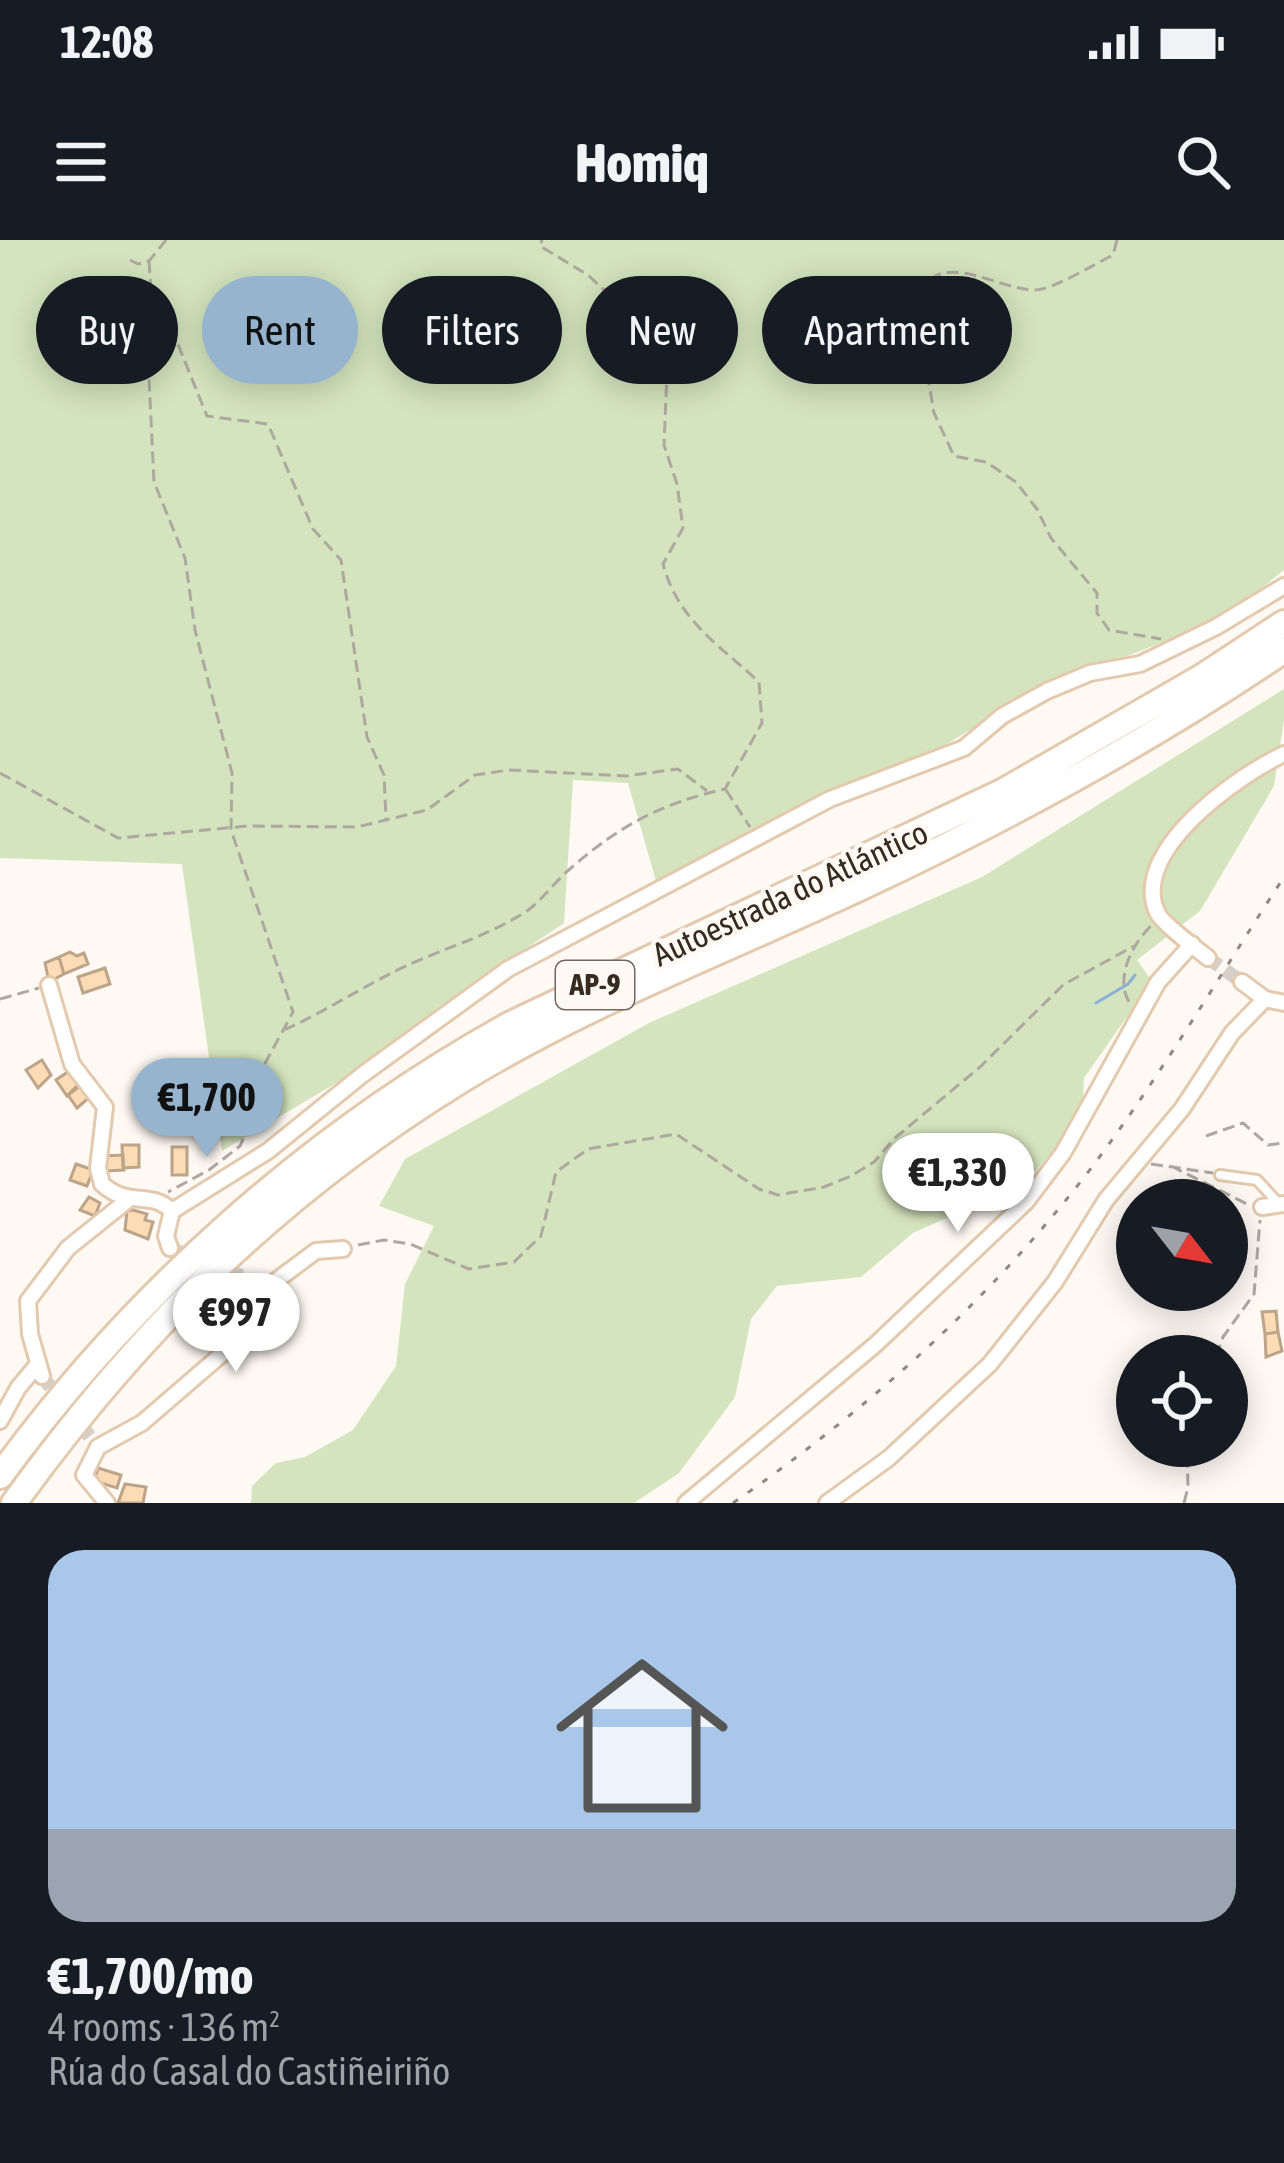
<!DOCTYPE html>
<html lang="en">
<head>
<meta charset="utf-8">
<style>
  :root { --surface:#171b24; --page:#242831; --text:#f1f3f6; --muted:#9ea1a6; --accent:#96b4ce }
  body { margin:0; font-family:"Asap Condensed",sans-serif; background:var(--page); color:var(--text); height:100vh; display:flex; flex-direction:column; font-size:45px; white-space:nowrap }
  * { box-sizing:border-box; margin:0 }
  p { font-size:39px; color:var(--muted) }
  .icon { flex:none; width:66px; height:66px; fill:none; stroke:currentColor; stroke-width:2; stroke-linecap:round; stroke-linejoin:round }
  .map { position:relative; height:1263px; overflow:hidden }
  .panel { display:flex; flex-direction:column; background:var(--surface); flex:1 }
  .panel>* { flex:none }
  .hud { position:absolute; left:36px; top:36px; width:1212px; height:108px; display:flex; gap:24px }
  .needle { width:78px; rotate:121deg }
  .fabs { position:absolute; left:1116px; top:939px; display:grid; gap:24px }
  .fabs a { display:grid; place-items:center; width:132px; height:132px; border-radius:50%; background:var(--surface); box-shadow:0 6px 30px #0003; font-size:60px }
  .price { position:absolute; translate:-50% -102px; padding:0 27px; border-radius:42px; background:#fff; color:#222; font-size:39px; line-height:78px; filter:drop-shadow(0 3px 6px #0008) }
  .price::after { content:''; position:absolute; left:50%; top:72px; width:36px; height:27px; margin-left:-18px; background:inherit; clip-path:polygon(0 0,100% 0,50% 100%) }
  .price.active { background:var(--accent); color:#111 }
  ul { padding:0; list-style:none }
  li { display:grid; align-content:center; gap:24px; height:636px; padding:0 48px }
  li span { display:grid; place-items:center; height:372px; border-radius:36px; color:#555 }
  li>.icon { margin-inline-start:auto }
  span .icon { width:216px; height:216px; fill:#fffc; stroke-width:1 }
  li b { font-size:51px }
  .tag { padding:0 42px; border-radius:54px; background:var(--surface); box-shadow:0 6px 30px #0003; font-size:42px; line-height:108px }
  .tag.active { background:var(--accent); color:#111 }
  .status { display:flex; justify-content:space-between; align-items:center; height:84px; padding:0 60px; background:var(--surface); direction:ltr }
  .status svg { height:33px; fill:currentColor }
  header { display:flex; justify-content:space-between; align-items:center; height:156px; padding:0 48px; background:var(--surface); font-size:54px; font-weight:800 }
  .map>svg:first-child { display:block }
  .green { fill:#d4e4be }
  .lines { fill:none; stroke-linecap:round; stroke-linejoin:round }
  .stream { stroke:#8bb2d2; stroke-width:3 }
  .building { fill:#fddbb4; stroke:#bca489; stroke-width:3 }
  .minor-tunnel { stroke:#d6d0c9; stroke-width:14; stroke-dasharray:14 7; stroke-linecap:butt }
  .service-casing { stroke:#e3caae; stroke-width:14 }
  .minor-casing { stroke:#e3caae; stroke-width:20 }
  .motorway-casing { stroke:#e3caae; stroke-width:30 }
  .path { stroke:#afa8a0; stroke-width:3; stroke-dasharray:12 6; stroke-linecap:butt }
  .service { stroke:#fff; stroke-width:8 }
  .minor { stroke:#fff; stroke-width:14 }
  .motorway { stroke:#fff; stroke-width:24 }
  .rail { stroke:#918980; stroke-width:3; stroke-dasharray:6 12; stroke-linecap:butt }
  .labels { text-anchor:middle; stroke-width:9; stroke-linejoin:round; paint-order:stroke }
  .shield { fill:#fef9f3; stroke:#71695f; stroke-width:3 }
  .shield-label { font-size:30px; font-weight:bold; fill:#352b20 }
  .street-label { font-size:33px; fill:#352b20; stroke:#fef9f3 }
</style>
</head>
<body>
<div class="status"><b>12:08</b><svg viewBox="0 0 49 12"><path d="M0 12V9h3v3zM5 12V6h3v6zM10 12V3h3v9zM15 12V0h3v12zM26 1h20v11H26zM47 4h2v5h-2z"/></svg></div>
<header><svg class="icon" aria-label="menu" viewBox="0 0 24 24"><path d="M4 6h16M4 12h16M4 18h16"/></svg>Homiq<svg class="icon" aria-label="search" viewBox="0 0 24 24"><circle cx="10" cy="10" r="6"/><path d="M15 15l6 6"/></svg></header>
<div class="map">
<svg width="1284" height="1263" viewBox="0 0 1284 1263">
  <rect width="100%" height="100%" fill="#fef9f3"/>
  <path class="green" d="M 0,0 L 1284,0 L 1284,330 L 1242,364 L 1178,396 L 1026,456 L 940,508 L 813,558 L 656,641 L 628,543 L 573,540 L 564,683 L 461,752 L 371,822 L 222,911 L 182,624 L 0,618 Z
    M 1284,449 L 1284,480 L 1274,546 L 1200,671 L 1137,720 L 1152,741 L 1084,838 L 1082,878 L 1025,943 L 913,993 L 861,1037 L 777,1046 L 751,1079 L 735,1157 L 679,1233 L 634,1263 L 251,1263 L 252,1246 L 276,1223 L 305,1217 L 353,1190 L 396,1126 L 405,1044 L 434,986 L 379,966 L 405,919 L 649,783 L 982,637 Z"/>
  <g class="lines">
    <path class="stream" d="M 1096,763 L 1128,744 L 1135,735"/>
  </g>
  <path class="building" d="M 70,712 L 77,716 L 84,713 L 88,724 L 64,734 L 59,717 Z
    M 59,717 L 64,734 L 49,742 L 45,723 Z
    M 105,728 L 110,744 L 83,753 L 78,737 Z
    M 42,820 L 51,835 L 38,848 L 26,830 Z
    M 69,831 L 80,846 L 67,856 L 56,840 Z
    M 81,842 L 91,856 L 77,868 L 68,855 Z
    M 122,905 L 139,905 L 139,927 L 123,928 Z
    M 172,907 L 187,907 L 187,935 L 172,935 Z
    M 123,915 L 124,930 L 105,931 L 104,916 Z
    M 76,924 L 93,930 L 87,946 L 70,940 Z
    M 89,957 L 100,963 L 95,976 L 80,970 Z
    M 133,970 L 147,974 L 145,980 L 153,982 L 148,999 L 125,990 L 127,971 Z
    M 1276,1071 L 1278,1092 L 1265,1094 L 1262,1072 Z
    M 1278,1092 L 1282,1111 L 1266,1117 L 1265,1094 Z
    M 98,1228 L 121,1235 L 117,1248 L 94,1241 Z
    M 125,1244 L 146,1247 L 143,1263 L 118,1263 Z"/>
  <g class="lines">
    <path class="minor-tunnel" d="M 1208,718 L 1242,742
      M 170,1008 L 251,1040
      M 42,1136 L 94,1202"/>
    <defs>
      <path id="service" d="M 1220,935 L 1257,940 L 1278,963"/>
      <path id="minor" d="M 1208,718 C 1197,709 1164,685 1158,674 C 1127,612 1239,535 1284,514
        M 1242,742 L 1265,759 L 1284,763
        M 49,745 L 72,824 L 105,867 L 98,928 L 102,944 C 130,969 149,949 172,971 L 166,996 L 170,1008
        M 1262,967 L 1284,964
        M 172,971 L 268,911 L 362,835 L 508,729 L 830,559 L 964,508 L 1002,476 L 1047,451 L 1090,433 L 1140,424 L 1216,387 L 1284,346
        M 42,1136 L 30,1094 L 28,1061 L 68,1008 L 128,960
        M 0,1181 L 18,1148 L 38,1124
        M 98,1207 L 142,1183 L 229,1108 L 261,1071 L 269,1046 L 316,1011 L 343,1009
        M 98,1207 L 84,1235 L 107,1263
        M 686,1263 L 875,1105 L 1026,962 L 1063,913 L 1158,742 L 1192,704
        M 827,1263 L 889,1218 L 990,1124 L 1055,1042 L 1106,960 L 1182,869 L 1232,793 L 1265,759"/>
      <path id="motorway" d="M 0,1236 C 134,1052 312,894 511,784 L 1004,551 L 1202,437 L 1284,383
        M 14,1263 C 138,1091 277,954 458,842 C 586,763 730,709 866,645 C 1010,577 1152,500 1284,410"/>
    </defs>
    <use href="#service" class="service-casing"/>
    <use href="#minor" class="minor-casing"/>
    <use href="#motorway" class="motorway-casing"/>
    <path class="path" d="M 1117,0 L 1113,15 C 1095,24 1052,50 1035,50 C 1002,51 939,8 923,52 L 927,132 L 934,173 L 954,216 L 986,222 L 1016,242 L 1037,269 L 1051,298 L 1097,353 L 1097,373 L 1109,390 L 1161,399
      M 130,20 L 138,24 L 149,21 L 166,0
      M 149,21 L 151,50 L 164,70 L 207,176 L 268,184 L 313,289 L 341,320 L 367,497 L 384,535 L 386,579
      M 151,50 L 146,76 L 154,242 L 185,318 L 195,390 L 232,533 L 231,590 L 293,772 L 262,829 L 255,872 L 240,906 L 209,930 L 168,952
      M 0,533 L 118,598 L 248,586 L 357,587 L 427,570 L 475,535 L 509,530 L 626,536 L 678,529 L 707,551
      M 726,550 L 750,587
      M 0,759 L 39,748
      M 1129,762 C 1115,738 1132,704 1151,686
      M 284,790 C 329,770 369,742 415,722 C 456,704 484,697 524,673 C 542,661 554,642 571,628 C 619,586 662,563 725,549 L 762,483 L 759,442 C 718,404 678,380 663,324 L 683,288 L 677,244 L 664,205 L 668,109 L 588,35 L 540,6 L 542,0
      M 1206,896 L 1243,883 L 1268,905 L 1284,903
      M 1151,924 L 1213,933
      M 1171,926 L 1247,964
      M 358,1005 L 384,1000 L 410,1004 L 469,1029 L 514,1022 L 541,996 L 556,932 L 588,909 L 676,894 L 759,949 L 778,955 L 824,947 L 851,936 L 874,922 L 895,898 L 980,827 L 1063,745 L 1134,706
      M 1216,1116 L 1223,1097 L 1254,1054 L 1260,980
      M 1184,1263 L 1188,1247 L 1187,1206"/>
    <use href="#service" class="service"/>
    <use href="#minor" class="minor"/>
    <use href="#motorway" class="motorway"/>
    <path class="rail" d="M 733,1263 C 870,1168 991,1059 1092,927 C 1162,834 1221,733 1284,637"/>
  </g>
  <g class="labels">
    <rect class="shield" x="556" y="721" width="78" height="48" rx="9"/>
    <g class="shield-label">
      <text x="595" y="755">AP-9</text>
    </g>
    <g class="street-label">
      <text transform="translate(790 653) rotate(-25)" y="12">Autoestrada do Atlántico</text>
    </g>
  </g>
</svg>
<div class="fabs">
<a><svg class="needle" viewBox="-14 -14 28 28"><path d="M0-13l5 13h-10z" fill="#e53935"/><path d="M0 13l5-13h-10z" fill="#9ea1a6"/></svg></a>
<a><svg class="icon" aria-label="locate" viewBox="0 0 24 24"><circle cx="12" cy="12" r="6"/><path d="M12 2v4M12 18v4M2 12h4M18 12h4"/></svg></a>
</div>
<b class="price active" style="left:207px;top:920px">€1,700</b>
<b class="price" style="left:958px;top:995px">€1,330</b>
<b class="price" style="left:236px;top:1135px">€997</b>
<div class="hud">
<a class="tag">Buy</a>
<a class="tag active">Rent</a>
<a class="tag">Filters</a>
<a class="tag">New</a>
<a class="tag">Apartment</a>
</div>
</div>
<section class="panel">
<ul>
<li><span style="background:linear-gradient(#a9c7e8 75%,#9aa5b1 0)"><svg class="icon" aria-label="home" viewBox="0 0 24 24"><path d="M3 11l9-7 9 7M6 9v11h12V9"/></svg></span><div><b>€1,700/mo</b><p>4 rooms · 136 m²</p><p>Rúa do Casal do Castiñeiriño</p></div></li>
</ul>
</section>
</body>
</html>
